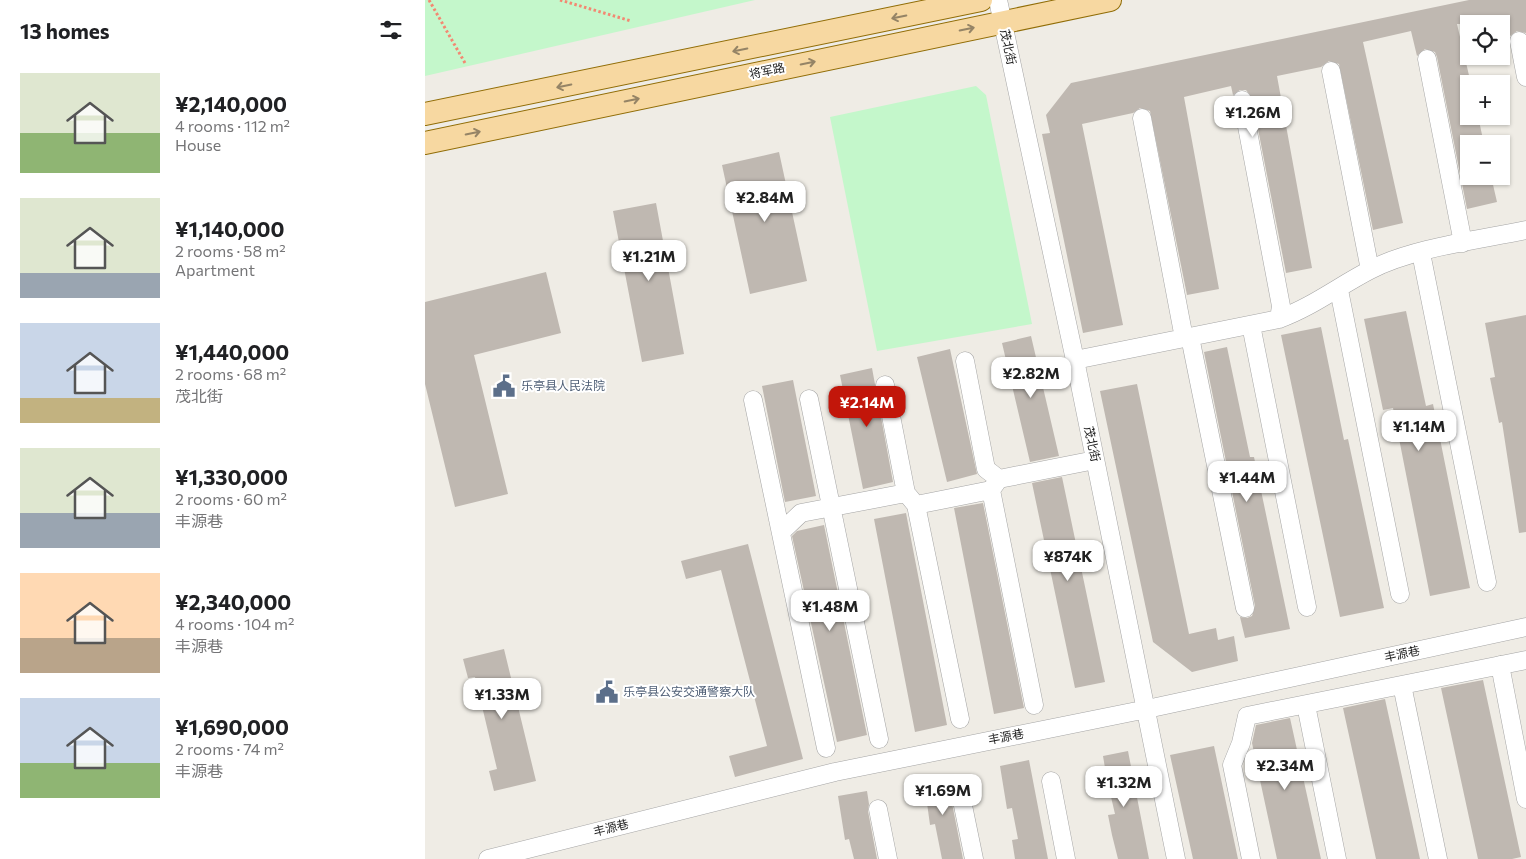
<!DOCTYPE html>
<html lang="en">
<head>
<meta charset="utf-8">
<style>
  :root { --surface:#fff; --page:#f2f2f2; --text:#202124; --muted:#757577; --accent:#c2160a }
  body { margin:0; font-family:Commissioner,"Noto Sans SC",sans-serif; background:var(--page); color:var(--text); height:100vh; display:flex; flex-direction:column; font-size:19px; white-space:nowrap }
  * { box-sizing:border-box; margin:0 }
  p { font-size:16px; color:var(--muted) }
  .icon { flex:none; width:28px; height:28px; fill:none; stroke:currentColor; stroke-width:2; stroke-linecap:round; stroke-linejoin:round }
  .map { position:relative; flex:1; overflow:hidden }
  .details { display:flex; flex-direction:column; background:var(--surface); width:425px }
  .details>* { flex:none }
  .buttons { position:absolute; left:1035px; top:15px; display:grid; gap:10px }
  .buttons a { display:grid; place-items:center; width:50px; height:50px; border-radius:0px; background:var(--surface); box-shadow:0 1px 4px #0004; font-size:25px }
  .price { position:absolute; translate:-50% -42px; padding:0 11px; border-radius:10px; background:#fff; color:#222; font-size:16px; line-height:32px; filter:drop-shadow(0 1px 2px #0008) }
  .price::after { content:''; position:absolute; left:50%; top:30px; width:15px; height:11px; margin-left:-8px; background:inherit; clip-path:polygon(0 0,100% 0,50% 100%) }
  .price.on { background:var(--accent); color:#fff }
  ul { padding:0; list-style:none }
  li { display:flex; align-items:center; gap:15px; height:125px; padding:0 20px }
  li span { display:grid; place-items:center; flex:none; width:140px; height:100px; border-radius:0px; color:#555 }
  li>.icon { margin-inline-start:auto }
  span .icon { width:60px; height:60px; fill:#fffc; stroke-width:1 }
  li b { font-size:21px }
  h2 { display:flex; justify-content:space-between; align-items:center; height:60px; padding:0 20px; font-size:21px }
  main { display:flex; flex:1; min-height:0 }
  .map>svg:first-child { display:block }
  .park { fill:#c4f7cb }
  .building { fill:#bfb8b1 }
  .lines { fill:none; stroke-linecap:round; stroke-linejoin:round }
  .minor-casing { stroke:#a5a5a5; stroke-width:19 }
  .major-casing { stroke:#916d07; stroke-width:24 }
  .path { stroke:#f38872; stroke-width:3; stroke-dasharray:2.5 2.5; stroke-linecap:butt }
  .minor { stroke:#fff; stroke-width:18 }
  .major { stroke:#f7d8a1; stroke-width:22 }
  .oneway { stroke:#958466 }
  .labels { text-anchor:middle; stroke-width:4; stroke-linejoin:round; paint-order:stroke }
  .street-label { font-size:12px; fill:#1e1e1e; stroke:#fff }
  .service-label { font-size:12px; fill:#4e5e75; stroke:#fff; text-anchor:start }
</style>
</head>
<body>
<main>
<section class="details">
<h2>13 homes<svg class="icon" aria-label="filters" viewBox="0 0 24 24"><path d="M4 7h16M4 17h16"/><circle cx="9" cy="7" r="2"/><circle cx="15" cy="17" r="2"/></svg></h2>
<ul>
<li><span style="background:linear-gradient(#dfe7d0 60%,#8fb573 0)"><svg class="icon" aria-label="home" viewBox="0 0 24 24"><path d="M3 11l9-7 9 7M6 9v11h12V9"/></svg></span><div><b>¥2,140,000</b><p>4 rooms · 112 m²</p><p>House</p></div></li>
<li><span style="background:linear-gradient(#dfe7d0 75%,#9aa5b1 0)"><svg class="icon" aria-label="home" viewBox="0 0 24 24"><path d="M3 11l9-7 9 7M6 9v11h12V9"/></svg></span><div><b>¥1,140,000</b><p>2 rooms · 58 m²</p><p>Apartment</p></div></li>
<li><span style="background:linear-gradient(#c9d6e8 75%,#c2b280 0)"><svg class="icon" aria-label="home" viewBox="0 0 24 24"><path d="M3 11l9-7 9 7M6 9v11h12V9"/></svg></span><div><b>¥1,440,000</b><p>2 rooms · 68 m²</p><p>茂北街</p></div></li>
<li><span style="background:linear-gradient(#dfe7d0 65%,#9aa5b1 0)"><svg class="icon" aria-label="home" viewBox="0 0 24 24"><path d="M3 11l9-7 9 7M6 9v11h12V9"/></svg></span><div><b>¥1,330,000</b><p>2 rooms · 60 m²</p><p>丰源巷</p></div></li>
<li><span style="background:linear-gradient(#ffd9b3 65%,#b9a48a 0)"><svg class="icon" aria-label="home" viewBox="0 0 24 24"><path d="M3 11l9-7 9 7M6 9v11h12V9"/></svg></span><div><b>¥2,340,000</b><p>4 rooms · 104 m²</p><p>丰源巷</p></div></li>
<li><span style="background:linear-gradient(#c9d6e8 65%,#8fb573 0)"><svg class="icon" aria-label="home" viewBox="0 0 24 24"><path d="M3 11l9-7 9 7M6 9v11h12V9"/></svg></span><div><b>¥1,690,000</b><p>2 rooms · 74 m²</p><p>丰源巷</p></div></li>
</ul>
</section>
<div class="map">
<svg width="1101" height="859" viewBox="0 0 1101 859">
  <rect width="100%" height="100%" fill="#efece5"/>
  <path class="park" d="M 0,0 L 330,0 L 0,76 Z
    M 551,86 L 561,95 L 607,324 L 452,351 L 405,117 Z"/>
  <path class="building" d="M 1044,0 L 1101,0 L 1101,33 L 1092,31 L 1085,36 L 1082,24 L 1032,24 L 1046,84 L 1044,84 L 1044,116 L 1053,116 L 1059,144 L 1044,144 L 1044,176 L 1066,176 L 1072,202 L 1042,209 L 1012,57 L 1010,52 L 1000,49 L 992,56 L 986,31 L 938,42 L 978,223 L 948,230 L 914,64 L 904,61 L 896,67 L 852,76 L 887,268 L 861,273 L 827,98 L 821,90 L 815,90 L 808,95 L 806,86 L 759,97 L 794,289 L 762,295 L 725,111 L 715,108 L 708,113 L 657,124 L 698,325 L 658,333 L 617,134 L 625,133 L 621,115 L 646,83 Z
    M 354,152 L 382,281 L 325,294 L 297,165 Z
    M 231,203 L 259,354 L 217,362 L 188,211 Z
    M 121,272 L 136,333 L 49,355 L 83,494 L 30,507 L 0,384 L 0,302 Z
    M 981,311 L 1001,406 L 1008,404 L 1045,588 L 1005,596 L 968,408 L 958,410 L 939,319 Z
    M 1101,315 L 1101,532 L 1094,533 L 1077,422 L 1074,423 L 1065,378 L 1070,377 L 1060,323 Z
    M 896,327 L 919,440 L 923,439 L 959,608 L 915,617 L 856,335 Z
    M 606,336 L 634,456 L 605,462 L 577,343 Z
    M 802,347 L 825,457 L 829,457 L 865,629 L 820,638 L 815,617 L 822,618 L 827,616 L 830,606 L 779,352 Z
    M 525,349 L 552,474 L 522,482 L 492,357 Z
    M 447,368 L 468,482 L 438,489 L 415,375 Z
    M 368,380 L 391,496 L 360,502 L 337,386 Z
    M 712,384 L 764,634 L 791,628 L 793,640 L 809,636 L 813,661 L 767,672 L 728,642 L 675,391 Z
    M 637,477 L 680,682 L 650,688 L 607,483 Z
    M 558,503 L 599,708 L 569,714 L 529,508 Z
    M 481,513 L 522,725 L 490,732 L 449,519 Z
    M 399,525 L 442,735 L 412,742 L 367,536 L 372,531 Z
    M 323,544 L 378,759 L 310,777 L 304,756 L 342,746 L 296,570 L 261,579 L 256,561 Z
    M 79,649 L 111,781 L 69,791 L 64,771 L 72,769 L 50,677 L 43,678 L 38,659 Z
    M 1058,680 L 1096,857 L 1087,859 L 1053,859 L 1016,688 Z
    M 960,699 L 995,859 L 951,859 L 918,708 Z
    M 865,718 L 896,859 L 852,859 L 827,743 L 831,725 Z
    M 789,746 L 813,859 L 768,859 L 745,755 Z
    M 703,751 L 724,859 L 693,859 L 687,835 L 683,815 L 690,814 L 683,784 L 679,785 L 676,769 L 680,768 L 678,756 Z
    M 604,760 L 623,859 L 590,859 L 587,840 L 593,839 L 587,808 L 582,809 L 575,766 Z
    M 527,776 L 529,783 L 525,793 L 538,859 L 517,859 L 510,824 L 505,825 L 499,781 Z
    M 442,791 L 444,804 L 443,811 L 452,859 L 429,859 L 424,839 L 420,840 L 413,796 Z"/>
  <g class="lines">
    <defs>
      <path id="minor" d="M 573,0 L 650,360 L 751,859
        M 1094,41 L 1101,77
        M 1002,59 L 1038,243
        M 906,71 L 945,270
        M 817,100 L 856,306 L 854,319
        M 717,118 L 759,338
        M 996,253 L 1062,582
        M 914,290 L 975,594
        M 826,325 L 882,607
        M 765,337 L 820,608
        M 650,360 L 854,319 C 887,307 914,286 945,270 C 987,248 1053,240 1101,230
        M 540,361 L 561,469 L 574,479
        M 384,399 L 454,739
        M 328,400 L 401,748
        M 566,490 L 609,705
        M 481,493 L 491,505 L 535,719
        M 491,505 L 566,490 L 574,479 L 670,460
        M 356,532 L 376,513 L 481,493 L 460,385
        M 1075,665 L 1101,799
        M 977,685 L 1013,859
        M 881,705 L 912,859
        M 626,781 L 641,859
        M 535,791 L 549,859
        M 453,809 L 463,859
        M 63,859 L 410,772 L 722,709 L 1101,627
        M 826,859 L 807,765 L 816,743 L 822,716 L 1101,660"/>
      <path id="major" d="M 0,114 L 556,0
        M 0,143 L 685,0"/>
    </defs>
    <use href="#minor" class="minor-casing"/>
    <use href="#major" class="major-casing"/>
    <path class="path" d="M 4,0 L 40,63
      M 135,0 L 206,21"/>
    <use href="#minor" class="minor"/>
    <use href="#major" class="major"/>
  </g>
  <defs><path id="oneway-shaft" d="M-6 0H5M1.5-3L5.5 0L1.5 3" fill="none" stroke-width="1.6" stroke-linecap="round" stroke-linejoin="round" transform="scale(1.25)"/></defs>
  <g class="oneway">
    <use href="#oneway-shaft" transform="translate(474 17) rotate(168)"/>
    <use href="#oneway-shaft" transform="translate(542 29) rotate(-12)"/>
    <use href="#oneway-shaft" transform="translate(315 50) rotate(168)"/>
    <use href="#oneway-shaft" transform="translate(383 63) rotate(-12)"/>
    <use href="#oneway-shaft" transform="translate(139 86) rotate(168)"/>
    <use href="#oneway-shaft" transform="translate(207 100) rotate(-12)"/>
    <use href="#oneway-shaft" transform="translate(48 133) rotate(-12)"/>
  </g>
  <defs>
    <symbol id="civic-bare" viewBox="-9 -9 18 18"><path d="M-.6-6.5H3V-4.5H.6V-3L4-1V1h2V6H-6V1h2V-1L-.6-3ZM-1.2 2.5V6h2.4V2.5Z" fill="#5c6f8a" stroke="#fff" stroke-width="2.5" paint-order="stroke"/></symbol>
  </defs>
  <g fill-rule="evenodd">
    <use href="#civic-bare" x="63" y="370" width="32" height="32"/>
    <use href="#civic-bare" x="166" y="676" width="32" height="32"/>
  </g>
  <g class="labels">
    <g class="street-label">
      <text transform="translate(583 47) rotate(78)" y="4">茂北街</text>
      <text transform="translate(342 71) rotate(-12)" y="4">将军路</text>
      <text transform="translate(667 444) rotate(78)" y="4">茂北街</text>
      <text transform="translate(977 654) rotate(-12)" y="4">丰源巷</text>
      <text transform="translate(581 737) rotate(-11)" y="4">丰源巷</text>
      <text transform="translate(186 828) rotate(-14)" y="4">丰源巷</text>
    </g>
    <g class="service-label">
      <text x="96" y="390">乐亭县人民法院</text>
      <text x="198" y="696">乐亭县公安交通警察大队</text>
    </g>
  </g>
</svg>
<div class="buttons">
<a><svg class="icon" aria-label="locate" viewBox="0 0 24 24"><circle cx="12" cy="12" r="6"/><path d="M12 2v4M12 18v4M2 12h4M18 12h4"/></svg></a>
<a>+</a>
<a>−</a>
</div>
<b class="price" style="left:828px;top:138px">¥1.26M</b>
<b class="price" style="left:340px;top:223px">¥2.84M</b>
<b class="price" style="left:224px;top:282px">¥1.21M</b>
<b class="price" style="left:606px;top:399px">¥2.82M</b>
<b class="price on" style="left:442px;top:428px">¥2.14M</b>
<b class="price" style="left:994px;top:452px">¥1.14M</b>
<b class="price" style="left:822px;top:503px">¥1.44M</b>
<b class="price" style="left:643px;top:582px">¥874K</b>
<b class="price" style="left:405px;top:632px">¥1.48M</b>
<b class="price" style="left:77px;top:720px">¥1.33M</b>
<b class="price" style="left:860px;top:791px">¥2.34M</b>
<b class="price" style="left:699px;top:808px">¥1.32M</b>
<b class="price" style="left:518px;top:816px">¥1.69M</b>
</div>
</main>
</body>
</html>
